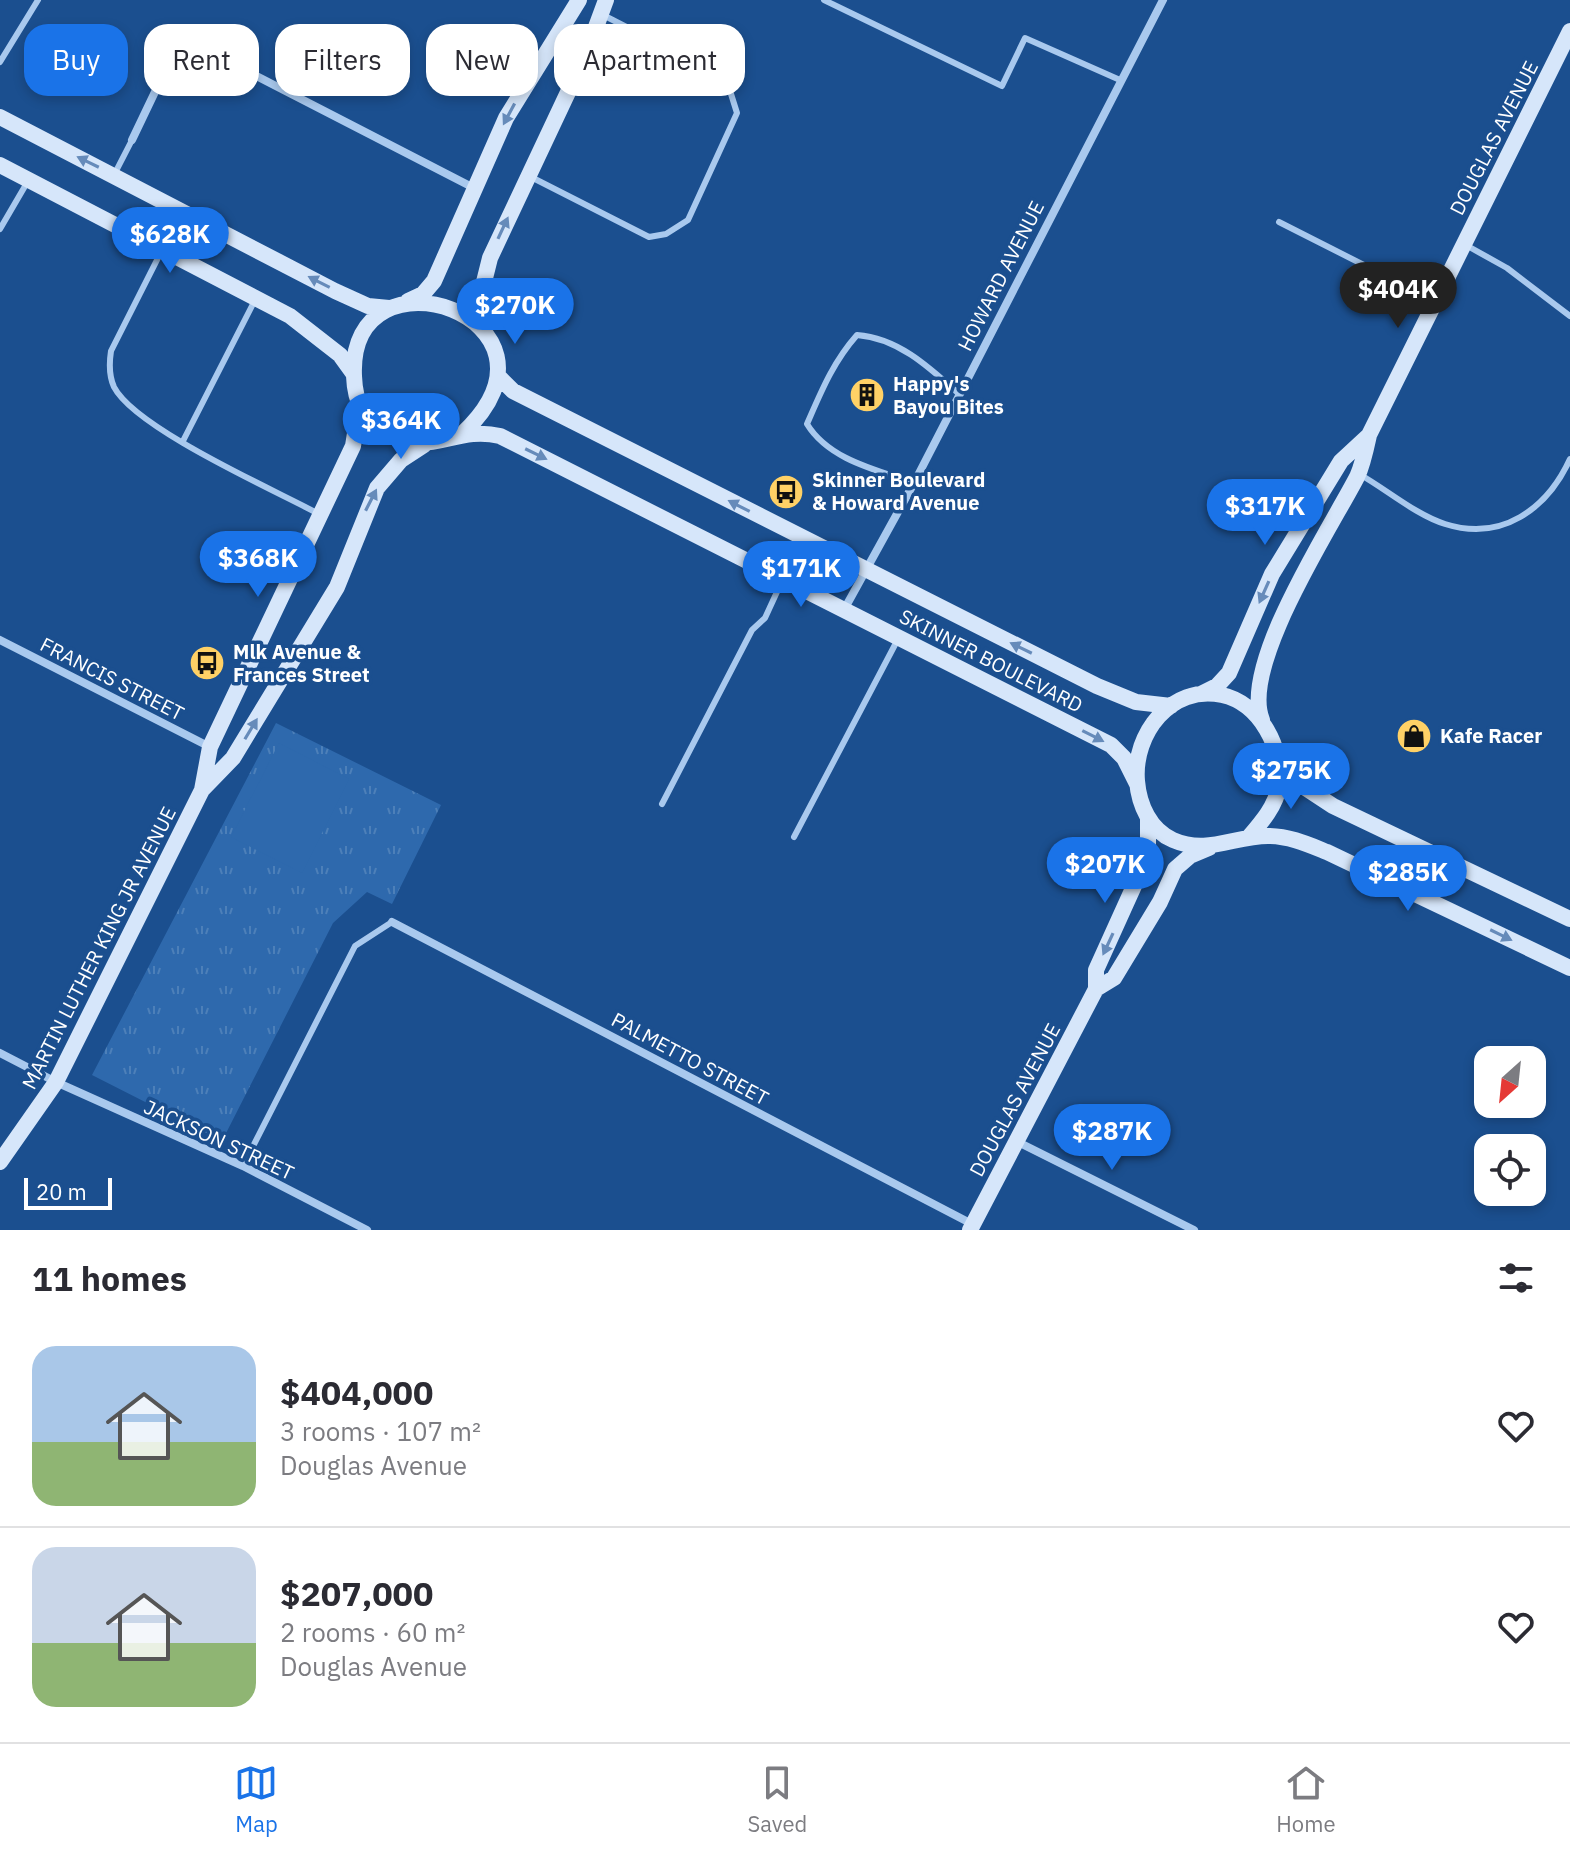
<!DOCTYPE html>
<html lang="en">
<head>
<meta charset="utf-8">
<style>
  :root { --surface:#fff; --page:#f2f2f3; --text:#2b2b33; --muted:#7c7c81; --line:#e1e1e2; --accent:#1a73e8 }
  body { margin:0; font-family:"IBM Plex Sans",sans-serif; background:var(--page); color:var(--text); height:100vh; display:flex; flex-direction:column; font-size:30px; white-space:nowrap }
  * { box-sizing:border-box; margin:0 }
  p { font-size:26px; color:var(--muted) }
  .icon { flex:none; width:44px; height:44px; fill:none; stroke:currentColor; stroke-width:2; stroke-linecap:round; stroke-linejoin:round }
  .map { position:relative; height:1230px; overflow:hidden }
  .panel { display:flex; flex-direction:column; background:var(--surface); flex:1 }
  .panel>* { flex:none }
  .guide { position:absolute; left:24px; top:24px; width:800px; height:72px; display:flex; gap:16px }
  .needle { width:52px; rotate:207deg }
  .buttons { position:absolute; left:1474px; top:1046px; display:grid; gap:16px }
  .buttons a { display:grid; place-items:center; width:72px; height:72px; border-radius:16px; background:var(--surface); box-shadow:0 4px 12px #0003; font-size:40px }
  .scale { position:absolute; left:24px; bottom:20px; width:88px; box-sizing:border-box; padding-left:8px; border:4px solid #fff; border-top:0; font-size:22px; line-height:28px; white-space:nowrap; color:#fff; -webkit-text-stroke:6px #1b4f8f; paint-order:stroke }
  .price { position:absolute; translate:-50% -68px; padding:0 18px; border-radius:28px; background:var(--accent); color:#fff; font-size:26px; line-height:52px; filter:drop-shadow(0 2px 4px #0008) }
  .price::after { content:''; position:absolute; left:50%; top:48px; width:24px; height:18px; margin-left:-12px; background:inherit; clip-path:polygon(0 0,100% 0,50% 100%) }
  .price.active { background:#222; color:#fff }
  ul { padding:0; list-style:none }
  li { display:flex; align-items:center; gap:24px; height:200px; padding:0 32px }
  li+li { border-top:2px solid var(--line) }
  li span { display:grid; place-items:center; flex:none; width:224px; height:160px; border-radius:24px; color:#555 }
  li>.icon { margin-inline-start:auto }
  span .icon { width:96px; height:96px; fill:#fffc; stroke-width:1 }
  li b { font-size:34px }
  h2 { display:flex; justify-content:space-between; align-items:center; height:96px; padding:0 32px; font-size:34px }
  .pill { padding:0 28px; border-radius:24px; background:var(--surface); box-shadow:0 4px 12px #0003; font-size:28px; line-height:72px }
  .pill.active { background:var(--accent); color:#fff }
  .dock { display:flex; justify-content:space-around; align-items:center; height:112px; border-top:2px solid var(--line); background:var(--surface); font-size:22px; color:var(--muted) }
  .dock a { display:grid; justify-items:center; gap:4px }
  .dock .active { color:var(--accent) }
  .map>svg:first-child { display:block }
  .park { fill:url(#park-tufts) }
  .pitch { fill:#2e69ad }
  .lines { fill:none; stroke-linecap:round; stroke-linejoin:round }
  .lane { stroke:#a9c9ee; stroke-width:6 }
  .street { stroke:#a9c9ee; stroke-width:8 }
  .secondary { stroke:#d6e6fa; stroke-width:16 }
  .oneway { fill:#668bba }
  .labels { text-anchor:middle; stroke-width:7; stroke-linejoin:round; paint-order:stroke }
  .street-label { font-size:20px; fill:#fff; stroke:#1b4f8f }
  .poi-label { font-size:20px; font-weight:bold; fill:#fff; stroke:#1b4f8f; text-anchor:start }
</style>
</head>
<body>
<div class="map">
<svg width="1570" height="1230" viewBox="0 0 1570 1230">
  <defs>
    <pattern id="park-tufts" width="24" height="20" patternUnits="userSpaceOnUse" patternTransform="scale(2)"><rect width="24" height="20" fill="#2e69ad"/><path d="M3 7l-1-3M5 7V3M7 7l1-3M15 17l-1-3M17 17v-4M19 17l1-3" fill="none" stroke="#4d80b9"/></pattern>
  </defs>
  <rect width="100%" height="100%" fill="#1b4f8f"/>
  <path class="park" d="M 276,723 L 441,805 L 392,904 L 367,892 L 333,923 L 222,1141 L 92,1075 Z"/>
  <path class="pitch" d="M 279,743 L 349,779 L 302,873 L 231,837 Z"/>
  <g class="lines">
    <path class="lane" d="M 824,0 L 1002,86 L 1025,38 L 1120,80
      M 0,62 L 38,0
      M 114,175 L 132,140
      M 531,177 L 649,237 L 666,234 L 688,220 L 737,113 L 726,78 L 603,15
      M 1279,222 L 1435,301
      M 0,229 L 28,181
      M 1464,244 L 1507,268 L 1570,316
      M 161,252 L 111,351 C 109,364 109,376 114,387 C 135,428 272,489 317,513
      M 183,441 L 256,298
      M 1359,474 C 1386,489 1416,515 1445,524 C 1502,542 1547,509 1570,459
      M 914,483 C 877,470 829,460 807,424 C 821,392 833,362 857,335 C 898,338 929,367 959,394
      M 662,804 L 752,630 L 765,618 L 782,581
      M 794,837 L 898,639
      M 243,1166 L 355,946 L 392,922"/>
    <path class="street" d="M 132,140 L 175,50 L 200,47 L 474,188
      M 845,608 L 914,483 L 1163,0
      M 0,640 L 210,747
      M 392,922 L 972,1224
      M 0,1053 L 56,1082 L 243,1166 L 367,1230
      M 1016,1141 L 1194,1230"/>
    <path class="secondary" d="M 0,117 L 335,291 L 368,306 L 389,308
      M 0,165 L 290,316 L 340,355 L 353,373
      M 408,301 L 423,294 L 434,281 L 506,118 L 579,0
      M 483,330 L 482,290 L 490,258 L 586,54 L 606,0
      M 500,378 L 513,391 L 1097,686 L 1136,702 L 1171,706
      M 463,433 C 585,318 348,238 354,376 C 355,403 364,422 389,435 C 431,457 456,425 500,436 L 1111,745 L 1124,758 L 1137,784
      M 1201,694 L 1217,686 L 1229,673 L 1272,574 L 1341,461 L 1368,436
      M 1262,720 C 1240,666 1330,529 1357,477 C 1363,464 1366,449 1369,435 L 1570,31
      M 1278,764 L 1292,779 L 1333,806 L 1570,919
      M 202,790 L 233,758 L 337,587 L 377,488 L 401,460 L 424,445
      M 1248,838 C 1261,823 1276,806 1279,786 C 1284,749 1260,703 1222,695 C 1171,684 1133,734 1137,781 C 1139,805 1150,830 1173,840 C 1207,855 1234,836 1268,836 C 1289,836 1307,844 1327,852 L 1570,968
      M 1096,989 L 1114,978 L 1160,902 L 1175,869 L 1190,856 L 1209,848
      M 0,1162 L 56,1082 L 202,790 L 210,747 L 353,446 L 359,408
      M 970,1230 L 1096,989 L 1096,970 L 1148,855 L 1148,819"/>
  </g>
  <defs><path id="oneway-solid" d="M-6-.8H1V-3.2L6.5 0L1 3.2V.8H-6Z" transform="scale(2)"/></defs>
  <g class="oneway">
    <use href="#oneway-solid" transform="translate(509 114) rotate(118)"/>
    <use href="#oneway-solid" transform="translate(88 162) rotate(-154)"/>
    <use href="#oneway-solid" transform="translate(503 228) rotate(-65)"/>
    <use href="#oneway-solid" transform="translate(319 282) rotate(-153)"/>
    <use href="#oneway-solid" transform="translate(536 454) rotate(26)"/>
    <use href="#oneway-solid" transform="translate(371 500) rotate(-63)"/>
    <use href="#oneway-solid" transform="translate(739 506) rotate(-153)"/>
    <use href="#oneway-solid" transform="translate(1264 592) rotate(114)"/>
    <use href="#oneway-solid" transform="translate(1021 648) rotate(-154)"/>
    <use href="#oneway-solid" transform="translate(251 729) rotate(-59)"/>
    <use href="#oneway-solid" transform="translate(1093 736) rotate(27)"/>
    <use href="#oneway-solid" transform="translate(1501 935) rotate(26)"/>
    <use href="#oneway-solid" transform="translate(1108 944) rotate(115)"/>
  </g>
  <defs>
    <symbol id="building-disc" viewBox="-11 -11 22 22"><circle r="9.5" fill="#ffd166" stroke="#1b4f8f"/><path d="M-4-6H4V6H1V3H-1V6H-4ZM-2.5-4.3h1.7v1.8h-1.7ZM.8-4.3h1.7v1.8H.8ZM-2.5-1h1.7V.8h-1.7ZM.8-1h1.7V.8H.8Z" fill="#111"/></symbol>
    <symbol id="bus-disc" viewBox="-11 -11 22 22"><circle r="9.5" fill="#ffd166" stroke="#1b4f8f"/><path d="M-5-6H5V4H4V6H2V4H-2V6H-4V4H-5ZM-3.5-4V0h7V-4ZM-3.5 1.2v1.5H-2V1.2ZM2 1.2v1.5H3.5V1.2Z" fill="#111"/></symbol>
    <symbol id="shop-disc" viewBox="-11 -11 22 22"><circle r="9.5" fill="#ffd166" stroke="#1b4f8f"/><path d="M-5-2.5h2.3a2.7 3.5 0 0 1 5.4 0H5L5.5 6h-11ZM-1.5-2.5h3a1.5 2.3 0 0 0-3 0Z" fill="#111"/></symbol>
  </defs>
  <g fill-rule="evenodd">
    <use href="#building-disc" x="847" y="375" width="40" height="40"/>
    <use href="#bus-disc" x="766" y="472" width="40" height="40"/>
    <use href="#bus-disc" x="187" y="643" width="40" height="40"/>
    <use href="#shop-disc" x="1394" y="716" width="40" height="40"/>
  </g>
  <g class="labels">
    <g class="street-label">
      <text transform="translate(1494 138) rotate(-63)" y="7">DOUGLAS AVENUE</text>
      <text transform="translate(1001 276) rotate(-63)" y="7">HOWARD AVENUE</text>
      <text transform="translate(991 661) rotate(27)" y="7">SKINNER BOULEVARD</text>
      <text transform="translate(112 679) rotate(27)" y="7">FRANCIS STREET</text>
      <text transform="translate(99 948) rotate(-63)" y="7">MARTIN LUTHER KING JR AVENUE</text>
      <text transform="translate(690 1059) rotate(28)" y="7">PALMETTO STREET</text>
      <text transform="translate(1015 1100) rotate(-62)" y="7">DOUGLAS AVENUE</text>
      <text transform="translate(219 1140) rotate(25)" y="7">JACKSON STREET</text>
    </g>
    <g class="poi-label">
      <text x="893" y="391">Happy's<tspan x="893" dy="23">Bayou Bites</tspan></text>
      <text x="812" y="487">Skinner Boulevard<tspan x="812" dy="23">&amp; Howard Avenue</tspan></text>
      <text x="233" y="659">Mlk Avenue &amp;<tspan x="233" dy="23">Frances Street</tspan></text>
      <text x="1440" y="743">Kafe Racer</text>
    </g>
  </g>
</svg>
<div class="buttons">
<a><svg class="needle" viewBox="-14 -14 28 28"><path d="M0-13l5 13h-10z" fill="#e53935"/><path d="M0 13l5-13h-10z" fill="#7c7c81"/></svg></a>
<a><svg class="icon" aria-label="locate" viewBox="0 0 24 24"><circle cx="12" cy="12" r="6"/><path d="M12 2v4M12 18v4M2 12h4M18 12h4"/></svg></a>
</div>
<div class="scale">20 m</div>
<b class="price" style="left:170px;top:275px">$628K</b>
<b class="price active" style="left:1398px;top:330px">$404K</b>
<b class="price" style="left:515px;top:346px">$270K</b>
<b class="price" style="left:401px;top:461px">$364K</b>
<b class="price" style="left:1265px;top:547px">$317K</b>
<b class="price" style="left:258px;top:599px">$368K</b>
<b class="price" style="left:801px;top:609px">$171K</b>
<b class="price" style="left:1291px;top:811px">$275K</b>
<b class="price" style="left:1105px;top:905px">$207K</b>
<b class="price" style="left:1408px;top:913px">$285K</b>
<b class="price" style="left:1112px;top:1172px">$287K</b>
<div class="guide">
<a class="pill active">Buy</a>
<a class="pill">Rent</a>
<a class="pill">Filters</a>
<a class="pill">New</a>
<a class="pill">Apartment</a>
</div>
</div>
<section class="panel">
<h2>11 homes<svg class="icon" aria-label="filters" viewBox="0 0 24 24"><path d="M4 7h16M4 17h16"/><circle cx="9" cy="7" r="2"/><circle cx="15" cy="17" r="2"/></svg></h2>
<ul>
<li><span style="background:linear-gradient(#a9c7e8 60%,#8fb573 0)"><svg class="icon" aria-label="home" viewBox="0 0 24 24"><path d="M3 11l9-7 9 7M6 9v11h12V9"/></svg></span><div><b>$404,000</b><p>3 rooms · 107 m²</p><p>Douglas Avenue</p></div><svg class="icon" aria-label="heart" viewBox="0 0 24 24"><path d="M12 20l-8-8c-3-5 5-10 8-4 3-6 11-1 8 4z"/></svg></li>
<li><span style="background:linear-gradient(#c9d6e8 60%,#8fb573 0)"><svg class="icon" aria-label="home" viewBox="0 0 24 24"><path d="M3 11l9-7 9 7M6 9v11h12V9"/></svg></span><div><b>$207,000</b><p>2 rooms · 60 m²</p><p>Douglas Avenue</p></div><svg class="icon" aria-label="heart" viewBox="0 0 24 24"><path d="M12 20l-8-8c-3-5 5-10 8-4 3-6 11-1 8 4z"/></svg></li>
</ul>
</section>
<nav class="dock">
<a class="active"><svg class="icon" aria-label="map" viewBox="0 0 24 24"><path d="M3 6l6-2 6 2 6-2v14l-6 2-6-2-6 2zM9 4v14M15 6v14"/></svg>Map</a>
<a><svg class="icon" aria-label="saved" viewBox="0 0 24 24"><path d="M7 4h10v16l-5-4-5 4z"/></svg>Saved</a>
<a><svg class="icon" aria-label="home" viewBox="0 0 24 24"><path d="M3 11l9-7 9 7M6 9v11h12V9"/></svg>Home</a>
</nav>
</body>
</html>
